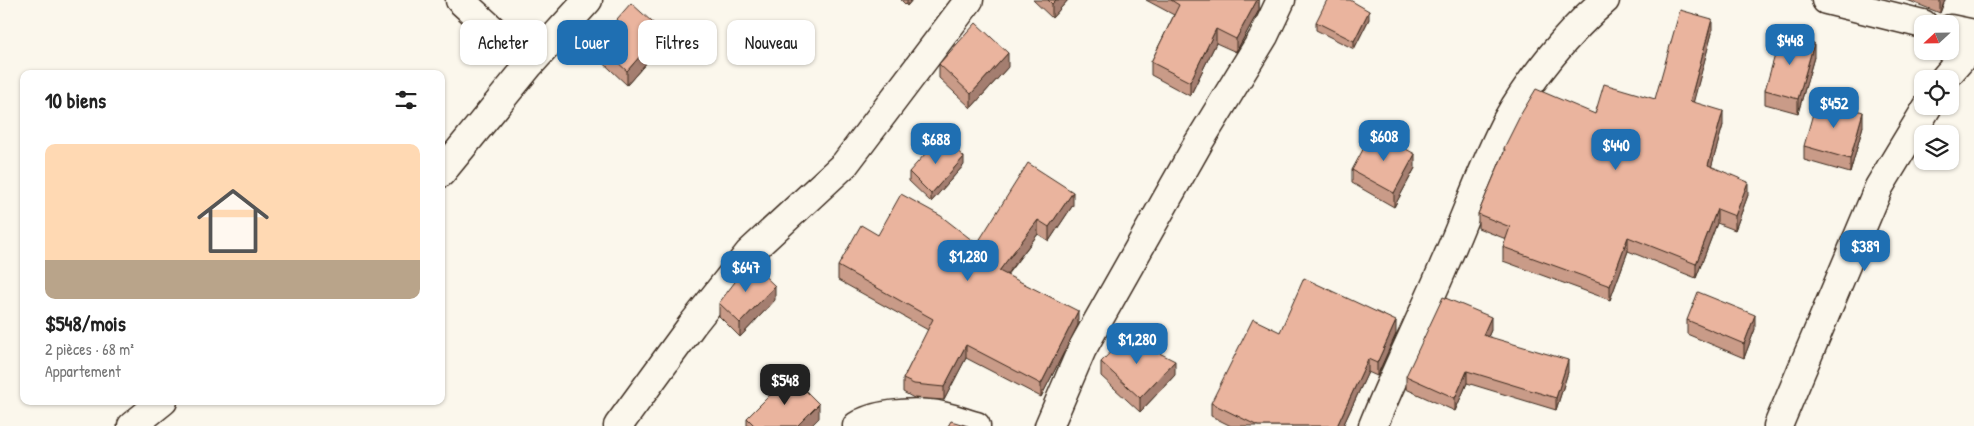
<!DOCTYPE html>
<html lang="fr">
<head>
<meta charset="utf-8">
<style>
  :root { --surface:#fff; --page:#f2f2f2; --text:#222; --muted:#767676; --line:#e0e0e0; --accent:#1f6fb2 }
  body { margin:0; font-family:"Patrick Hand",sans-serif; background:var(--page); color:var(--text); height:100vh; display:flex; flex-direction:column; font-size:19px; white-space:nowrap }
  * { box-sizing:border-box; margin:0 }
  p { font-size:16px; color:var(--muted) }
  .icon { flex:none; width:28px; height:28px; fill:none; stroke:currentColor; stroke-width:2; stroke-linecap:round; stroke-linejoin:round }
  .map { position:relative; flex:1; overflow:hidden }
  .details { position:absolute; left:20px; top:70px; width:425px; height:335px; display:flex; flex-direction:column; background:var(--surface); border-radius:10px; box-shadow:0 1px 4px #0004 }
  .details>* { flex:none }
  .top-card { position:absolute; left:460px; top:20px; width:475px; height:45px; display:flex; gap:10px }
  .needle { width:32px; rotate:248deg }
  .buttons { position:absolute; left:1914px; top:15px; display:grid; gap:10px }
  .buttons a { display:grid; place-items:center; width:45px; height:45px; border-radius:10px; background:var(--surface); box-shadow:0 1px 4px #0004; font-size:25px }
  .price { position:absolute; translate:-50% -42px; padding:0 11px; border-radius:10px; background:var(--accent); color:#fff; font-size:16px; line-height:32px; filter:drop-shadow(0 1px 2px #0008) }
  .price::after { content:''; position:absolute; left:50%; top:30px; width:15px; height:11px; margin-left:-8px; background:inherit; clip-path:polygon(0 0,100% 0,50% 100%) }
  .price.active { background:#222; color:#fff }
  ul { padding:0; list-style:none }
  li { display:grid; align-content:center; gap:10px; height:265px; padding:0 25px }
  li+li { border-top:1px solid var(--line) }
  li span { display:grid; place-items:center; height:155px; border-radius:10px; color:#555 }
  li>.icon { margin-inline-start:auto }
  span .icon { width:90px; height:90px; fill:#fffc; stroke-width:1 }
  li b { font-size:21px }
  h2 { display:flex; justify-content:space-between; align-items:center; height:60px; padding:0 25px; font-size:21px }
  .tag { padding:0 18px; border-radius:10px; background:var(--surface); box-shadow:0 1px 4px #0004; font-size:18px; line-height:45px }
  .tag.active { background:var(--accent); color:#fff }
  .map>svg:first-child { display:block }
  .lines { fill:none; stroke-linecap:round; stroke-linejoin:round }
  .street-casing { stroke:#3b2a1e; stroke-width:31 }
  .street { stroke:#fbf7ec; stroke-width:28 }
  .wall { fill:#c99b88; stroke:#3b2a1e }
  .shaded-wall { fill:#a47e6f; stroke:#3b2a1e }
  .building { fill:#eab49e; stroke:#3b2a1e }
</style>
</head>
<body>
<div class="map">
<svg width="1974" height="426" viewBox="0 0 1974 426">
  <rect width="100%" height="100%" fill="#fbf7ec"/>
  <filter id="ink" filterUnits="userSpaceOnUse"><feTurbulence type="fractalNoise" baseFrequency=".02" numOctaves="2"/><feDisplacementMap in="SourceGraphic" scale="10" xChannelSelector="R" yChannelSelector="G"/><feConvolveMatrix kernelMatrix="1 2 1 2 8 2 1 2 1" color-interpolation-filters="sRGB"/></filter>
  <g filter="url(#ink)">
    <g class="lines">
      <defs>
        <path id="street" d="M 1826,0 L 1923,24
          M 1950,29 L 1974,34
          M 530,64 L 588,0
          M 1944,79 L 1974,44
          M 441,173 L 530,64 L 460,0
          M 132,426 L 163,401
          M 618,426 L 692,325 L 749,253 L 845,164 L 969,0
          M 857,426 C 874,414 909,412 930,414 C 945,415 962,422 976,426
          M 1049,426 L 1082,349 L 1199,142 L 1264,36 L 1281,0
          M 1373,426 C 1395,371 1422,318 1445,263 C 1466,216 1483,166 1507,120 C 1530,79 1569,31 1605,0
          M 1778,426 L 1879,187 L 1928,106"/>
      </defs>
      <use href="#street" class="street-casing"/>
      <use href="#street" class="street"/>
    </g>
    <path class="wall" d="M 901,0 L 912,0 L 907,6 Z
      M 1033,0 L 1068,0 L 1052,18 Z
      M 1146,0 L 1259,0 L 1259,10 L 1236,52 L 1216,43 L 1190,96 L 1151,75 L 1151,62 L 1174,15 Z
      M 1907,0 L 1945,0 L 1940,13 Z
      M 1369,19 L 1354,49 L 1316,30 L 1316,22 Z
      M 1712,33 L 1693,102 L 1723,125 L 1711,167 L 1748,195 L 1735,230 L 1717,223 L 1696,278 L 1628,251 L 1610,300 L 1503,261 L 1503,247 L 1506,239 L 1478,228 L 1478,214 L 1504,152 L 1504,148 L 1595,114 L 1655,99 Z
      M 596,43 L 662,45 L 627,85 L 596,56 Z
      M 1814,57 L 1798,113 L 1765,104 L 1765,90 Z
      M 939,64 L 1008,67 L 971,108 L 939,78 Z
      M 1863,126 L 1850,173 L 1804,160 L 1804,146 Z
      M 964,165 L 931,202 L 909,181 L 909,172 Z
      M 1415,168 L 1394,207 L 1352,183 L 1352,170 Z
      M 1073,205 L 1049,241 L 1038,234 L 1007,275 L 1078,325 L 1041,397 L 966,358 L 944,400 L 914,398 L 903,392 L 903,379 L 928,330 L 838,280 L 838,266 L 878,235 L 977,244 Z
      M 775,300 L 740,337 L 719,316 L 719,303 Z
      M 1687,320 L 1755,329 L 1744,358 L 1687,334 Z
      M 1491,330 L 1488,337 L 1568,372 L 1556,410 L 1467,383 L 1455,411 L 1406,389 L 1406,376 Z
      M 1280,332 L 1396,334 L 1377,376 L 1368,372 L 1343,426 L 1231,426 L 1211,416 L 1211,403 Z
      M 1101,362 L 1175,375 L 1140,412 L 1101,376 Z
      M 747,418 L 819,418 L 811,426 L 747,426 Z"/>
    <path class="shaded-wall" d="M 907,0 L 912,0 L 907,6 Z
      M 1056,0 L 1068,0 L 1052,18 L 1052,4 Z
      M 1257,0 L 1259,0 L 1259,10 L 1236,52 L 1236,39 Z
      M 1940,0 L 1945,0 L 1940,13 Z
      M 1369,11 L 1369,19 L 1354,49 L 1354,41 Z
      M 1712,19 L 1712,33 L 1690,115 L 1690,101 Z
      M 1216,29 L 1216,43 L 1190,96 L 1190,82 Z
      M 662,31 L 662,45 L 627,85 L 627,71 Z
      M 1814,43 L 1814,57 L 1798,113 L 1798,99 Z
      M 1008,53 L 1008,67 L 971,108 L 971,94 Z
      M 1723,111 L 1723,125 L 1708,179 L 1708,165 Z
      M 1863,112 L 1863,126 L 1850,173 L 1850,159 Z
      M 1415,154 L 1415,168 L 1394,207 L 1394,193 Z
      M 964,157 L 964,165 L 931,202 L 931,194 Z
      M 1748,182 L 1748,195 L 1735,230 L 1735,216 Z
      M 1073,192 L 1073,205 L 1049,241 L 1049,227 Z
      M 1717,209 L 1717,223 L 1696,278 L 1696,264 Z
      M 1038,220 L 1038,234 L 999,284 L 999,271 Z
      M 1628,237 L 1628,251 L 1610,300 L 1610,286 Z
      M 775,286 L 775,300 L 740,337 L 740,323 Z
      M 1078,311 L 1078,325 L 1041,397 L 1041,384 Z
      M 1755,315 L 1755,329 L 1744,358 L 1744,344 Z
      M 1491,317 L 1491,330 L 1483,348 L 1483,335 Z
      M 1396,321 L 1396,334 L 1377,376 L 1377,363 Z
      M 966,345 L 966,358 L 944,400 L 944,387 Z
      M 1368,359 L 1368,372 L 1343,426 L 1337,426 Z
      M 1568,360 L 1568,372 L 1556,410 L 1556,398 Z
      M 1175,361 L 1175,375 L 1140,412 L 1140,398 Z
      M 1467,371 L 1467,383 L 1455,411 L 1455,398 Z
      M 819,404 L 819,418 L 811,426 L 797,426 Z"/>
    <path class="building" d="M 1048,0 L 1056,0 L 1052,4 Z
      M 1171,0 L 1257,0 L 1236,39 L 1216,29 L 1190,82 L 1151,62 L 1179,5 Z
      M 1327,0 L 1350,0 L 1369,11 L 1354,41 L 1316,22 Z
      M 631,3 L 662,31 L 627,71 L 596,43 Z
      M 1680,10 L 1712,19 L 1690,101 L 1723,111 L 1708,165 L 1748,182 L 1735,216 L 1717,209 L 1696,264 L 1628,237 L 1610,286 L 1503,247 L 1510,227 L 1478,214 L 1505,150 L 1504,148 L 1521,114 L 1536,89 L 1595,114 L 1604,84 L 1655,99 Z
      M 976,23 L 1008,53 L 971,94 L 939,64 Z
      M 1781,34 L 1814,43 L 1798,99 L 1765,90 Z
      M 1817,99 L 1863,112 L 1850,159 L 1804,146 Z
      M 1373,131 L 1415,154 L 1394,193 L 1352,170 Z
      M 941,136 L 964,157 L 931,194 L 909,172 Z
      M 1028,163 L 1073,192 L 1049,227 L 1038,220 L 999,271 L 1078,311 L 1041,384 L 966,345 L 944,387 L 914,384 L 903,379 L 933,319 L 838,266 L 861,225 L 878,235 L 901,194 L 941,216 L 977,244 Z
      M 750,262 L 775,286 L 740,323 L 719,303 Z
      M 1304,278 L 1396,321 L 1377,363 L 1368,359 L 1337,426 L 1258,426 L 1211,403 L 1253,319 L 1280,332 Z
      M 1698,292 L 1755,315 L 1744,344 L 1687,320 Z
      M 1443,297 L 1491,317 L 1483,335 L 1568,360 L 1556,398 L 1467,371 L 1455,398 L 1406,376 Z
      M 1126,336 L 1175,361 L 1140,398 L 1101,362 Z
      M 790,375 L 819,404 L 797,426 L 755,426 L 747,418 Z
      M 951,421 L 968,426 L 948,426 Z"/>
  </g>
</svg>
<div class="buttons">
<a><svg class="needle" viewBox="-14 -14 28 28"><path d="M0-13l5 13h-10z" fill="#e53935"/><path d="M0 13l5-13h-10z" fill="#767676"/></svg></a>
<a><svg class="icon" aria-label="locate" viewBox="0 0 24 24"><circle cx="12" cy="12" r="6"/><path d="M12 2v4M12 18v4M2 12h4M18 12h4"/></svg></a>
<a><svg class="icon" aria-label="layers" viewBox="0 0 24 24"><path d="M12 4l9 5-9 5-9-5zM3 14l9 5 9-5"/></svg></a>
</div>
<b class="price" style="left:1790px;top:66px">$448</b>
<b class="price" style="left:1834px;top:129px">$452</b>
<b class="price" style="left:1384px;top:162px">$608</b>
<b class="price" style="left:936px;top:165px">$688</b>
<b class="price" style="left:1616px;top:171px">$440</b>
<b class="price" style="left:1865px;top:272px">$389</b>
<b class="price" style="left:968px;top:282px">$1,280</b>
<b class="price" style="left:746px;top:293px">$647</b>
<b class="price" style="left:1137px;top:365px">$1,280</b>
<b class="price active" style="left:785px;top:406px">$548</b>
<div class="top-card">
<a class="tag">Acheter</a>
<a class="tag active">Louer</a>
<a class="tag">Filtres</a>
<a class="tag">Nouveau</a>
</div>
<section class="details">
<h2>10 biens<svg class="icon" aria-label="filters" viewBox="0 0 24 24"><path d="M4 7h16M4 17h16"/><circle cx="9" cy="7" r="2"/><circle cx="15" cy="17" r="2"/></svg></h2>
<ul>
<li><span style="background:linear-gradient(#ffd9b3 75%,#b9a48a 0)"><svg class="icon" aria-label="home" viewBox="0 0 24 24"><path d="M3 11l9-7 9 7M6 9v11h12V9"/></svg></span><div><b>$548/mois</b><p>2 pièces · 68 m²</p><p>Appartement</p></div></li>
</ul>
</section>
</div>
</body>
</html>
